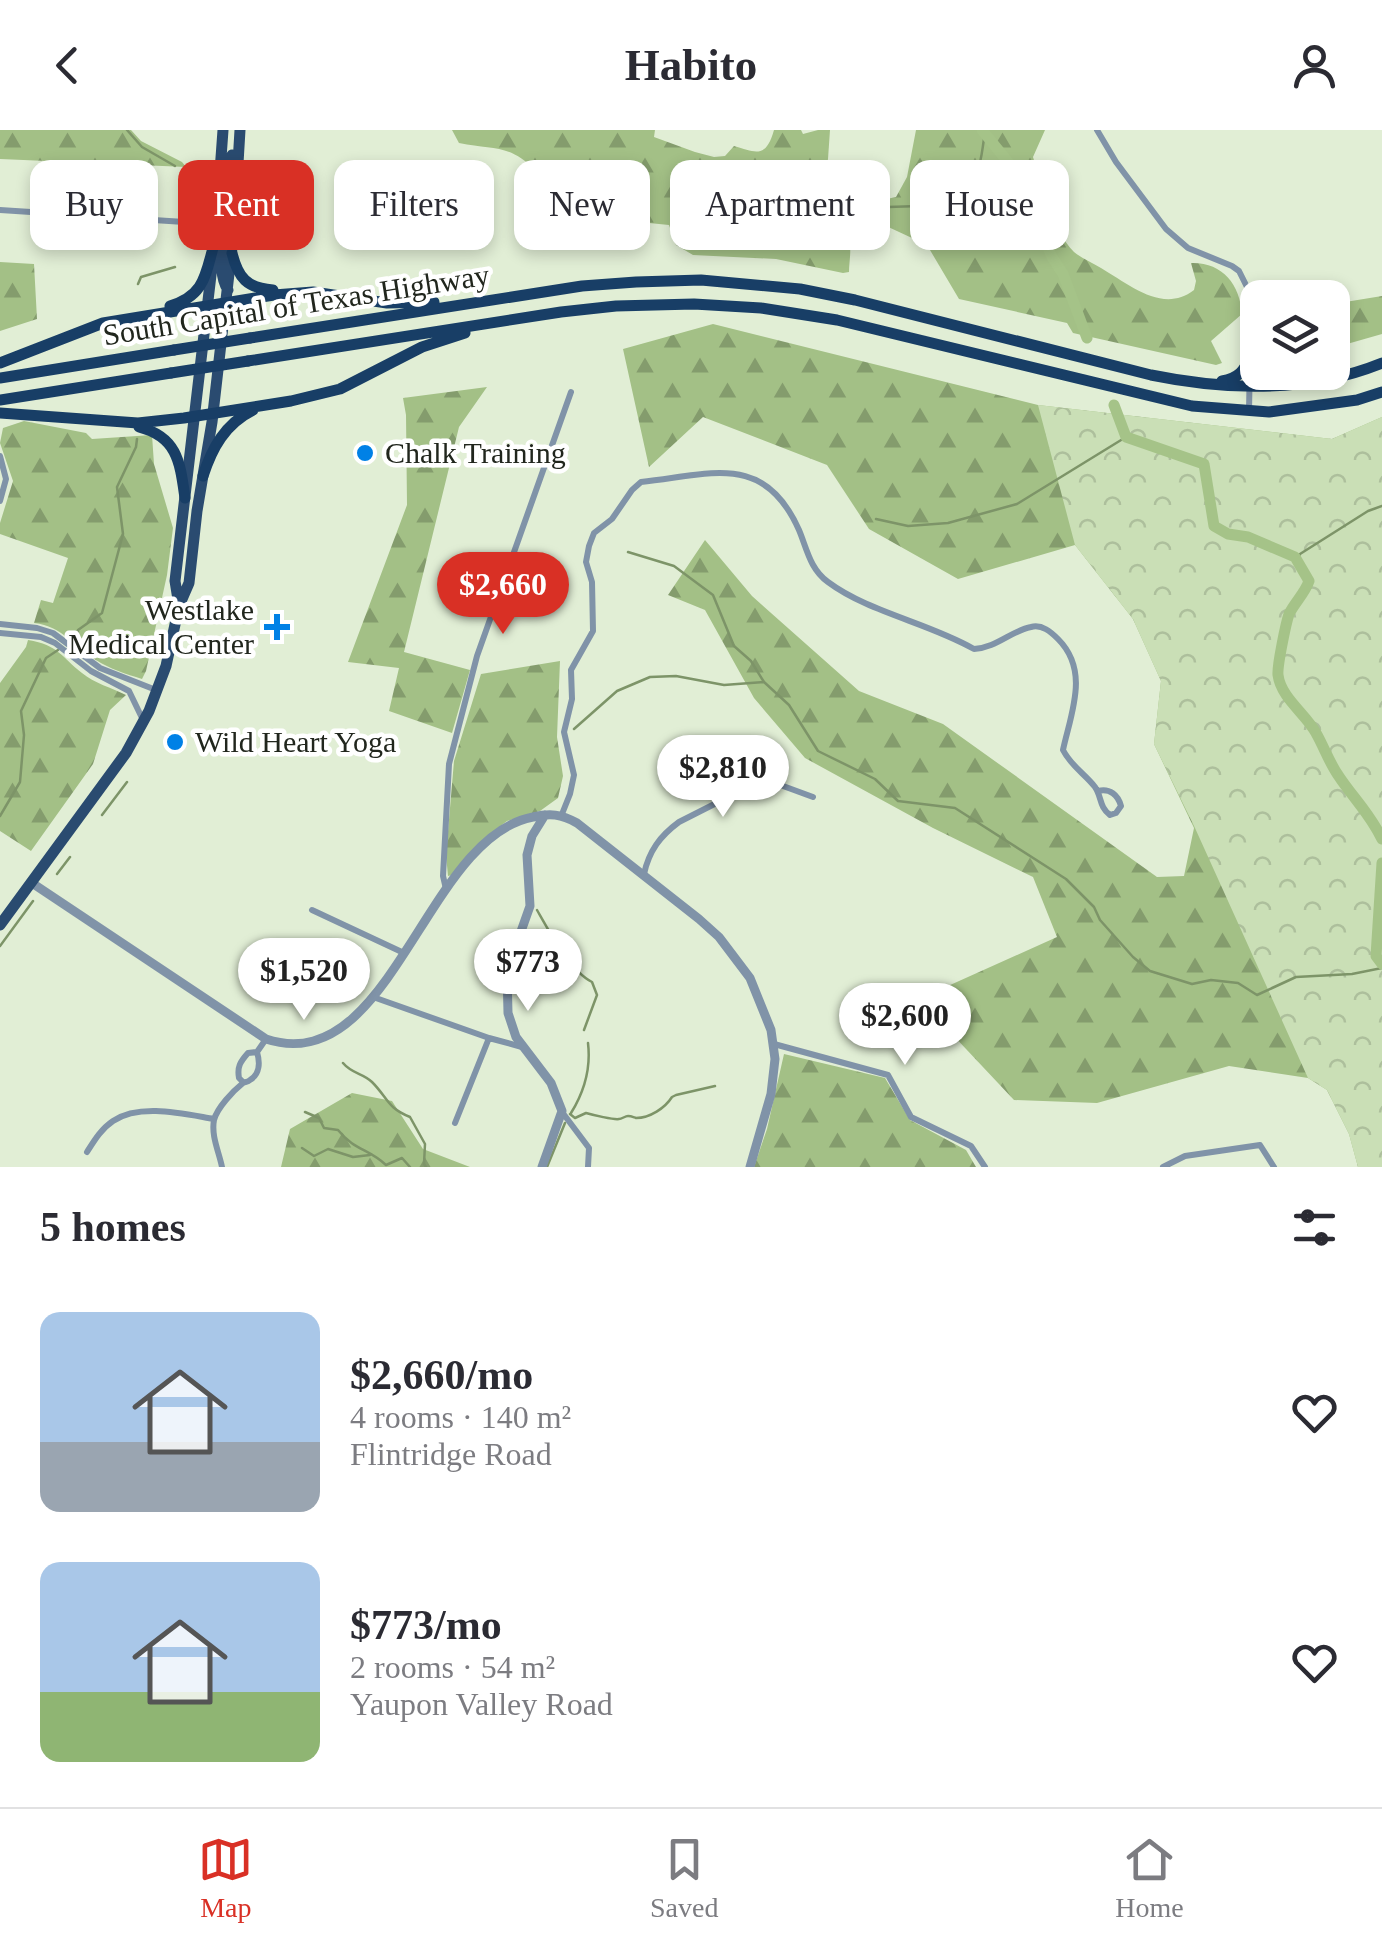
<!DOCTYPE html>
<html lang="en">
<head>
<meta charset="utf-8">
<style>
  :root { --surface:#fff; --page:#f2f2f3; --text:#2b2b33; --muted:#7c7c81; --line:#e1e1e2; --accent:#d93025 }
  body { margin:0; font-family:"Times New Roman",serif; background:var(--page); color:var(--text); height:100vh; display:flex; flex-direction:column; font-size:38px; white-space:nowrap }
  * { box-sizing:border-box; margin:0 }
  p { font-size:32px; color:var(--muted) }
  .icon { flex:none; width:55px; height:55px; fill:none; stroke:currentColor; stroke-width:2; stroke-linecap:round; stroke-linejoin:round }
  .map { position:relative; height:1037px; overflow:hidden }
  .sheet { display:flex; flex-direction:column; background:var(--surface); flex:1 }
  .sheet>* { flex:none }
  .top-card { position:absolute; left:30px; top:30px; width:1322px; height:90px; display:flex; gap:20px }
  .tools { position:absolute; left:1240px; top:150px; display:grid; gap:20px }
  .tools a { display:grid; place-items:center; width:110px; height:110px; border-radius:20px; background:var(--surface); box-shadow:0 5px 15px #0003; font-size:50px }
  .price { position:absolute; translate:-50% -85px; padding:0 22px; border-radius:35px; background:#fff; color:#222; font-size:32px; line-height:65px; filter:drop-shadow(0 2px 5px #0008) }
  .price::after { content:''; position:absolute; left:50%; top:60px; width:30px; height:22px; margin-left:-15px; background:inherit; clip-path:polygon(0 0,100% 0,50% 100%) }
  .price.on { background:var(--accent); color:#fff }
  ul { padding:0; list-style:none }
  li { display:flex; align-items:center; gap:30px; height:250px; padding:0 40px }
  li span { display:grid; place-items:center; flex:none; width:280px; height:200px; border-radius:20px; color:#555 }
  li>.icon { margin-inline-start:auto }
  span .icon { width:120px; height:120px; fill:#fffc; stroke-width:1 }
  li b { font-size:42px }
  h2 { display:flex; justify-content:space-between; align-items:center; height:120px; padding:0 40px; font-size:42px }
  .tag { padding:0 35px; border-radius:20px; background:var(--surface); box-shadow:0 5px 15px #0003; font-size:35px; line-height:90px }
  .tag.on { background:var(--accent); color:#fff }
  header { display:flex; justify-content:space-between; align-items:center; height:130px; padding:0 40px; background:var(--surface); font-size:45px; font-weight:800 }
  .tab-bar { display:flex; justify-content:space-around; align-items:center; height:140px; border-top:2px solid var(--line); background:var(--surface); font-size:28px; color:var(--muted) }
  .tab-bar a { display:grid; justify-items:center; gap:5px }
  .tab-bar .on { color:var(--accent) }
  .map>svg:first-child { display:block }
  .forest { fill:url(#forest-firs) }
  .park { fill:url(#park-crowns) }
  .lines { fill:none; stroke-linecap:round; stroke-linejoin:round }
  .stream { stroke:#7d9468; stroke-width:2.5 }
  .river { stroke:#a5c388; stroke-width:11 }
  .minor { stroke:#8093a8; stroke-width:6 }
  .tertiary { stroke:#8093a8; stroke-width:9 }
  .primary { stroke:#2a4b70; stroke-width:11 }
  .trunk { stroke:#183e66; stroke-width:11 }
  .trunk-bridge { stroke:#183e66; stroke-width:11 }
  .poi-dot { fill:#0081e6; stroke:#fff; stroke-width:4 }
  .labels { text-anchor:middle; stroke-width:9; stroke-linejoin:round; paint-order:stroke }
  .street-label { font-size:30px; fill:#21261d; stroke:#fff }
  .poi-label { font-size:30px; fill:#21261d; stroke:#fff; text-anchor:start }
</style>
</head>
<body>
<header><svg class="icon" aria-label="back" viewBox="0 0 24 24"><path d="M15 5l-7 7 7 7"/></svg>Habito<svg class="icon" aria-label="person" viewBox="0 0 24 24"><circle cx="12" cy="8" r="4"/><path d="M4 21q1-7 8-7t8 7"/></svg></header>
<div class="map">
<svg width="1382" height="1037" viewBox="0 0 1382 1037">
  <defs>
    <pattern id="forest-firs" width="22" height="20" patternUnits="userSpaceOnUse" patternTransform="scale(2.5)"><rect width="22" height="20" fill="#a3c086"/><path d="M5 1l3.5 6h-7zM16 11l3.5 6h-7z" fill="#849c6d"/></pattern>
    <pattern id="park-crowns" width="20" height="18" patternUnits="userSpaceOnUse" patternTransform="scale(2.5)"><rect width="20" height="18" fill="#cadfb6"/><path d="M2 6a3 3 0 1 1 6 0M12 15a3 3 0 1 1 6 0" fill="none" stroke="#adbf9c"/></pattern>
  </defs>
  <rect width="100%" height="100%" fill="#e1eed5"/>
  <path class="forest" d="M 0,0 L 131,0 L 141,11 L 182,32 L 186,37 L 0,29 Z
    M 452,0 L 655,0 L 654,7 L 695,22 L 714,27 L 725,26 L 734,16 C 757,23 766,28 774,0 L 801,0 L 803,4 L 818,0 L 830,0 L 828,29 L 824,50 L 810,75 L 800,78 L 802,82 C 814,88 847,102 850,116 C 851,123 849,134 849,142 L 843,143 L 776,129 L 693,125 L 676,115 L 669,95 L 579,86 L 593,55 L 586,34 L 536,41 C 510,14 494,20 459,13 Z
    M 916,0 L 1045,0 L 1033,27 C 1042,55 1053,101 1074,122 C 1081,128 1093,133 1101,138 C 1130,155 1163,184 1194,160 L 1196,151 L 1191,133 C 1222,132 1240,154 1242,184 L 1211,211 L 1222,233 L 1216,235 L 1073,203 L 1067,193 L 959,169 L 927,115 L 884,95 L 831,79 L 830,71 L 834,66 L 863,74 L 896,67 L 907,47 Z
    M 0,132 L 34,134 L 37,189 L 0,201 Z
    M 1382,166 L 1382,204 L 1333,218 L 1333,174 Z
    M 713,194 L 1038,275 L 1332,309 L 1382,287 L 1382,1037 L 1358,1037 L 1349,1004 L 1327,960 L 1308,948 L 1229,936 L 1097,973 L 1014,970 L 919,869 L 1057,807 L 1033,747 L 933,698 L 805,628 L 754,568 L 705,480 L 668,465 L 705,410 L 752,466 L 859,561 L 943,594 L 1157,747 L 1184,746 L 1194,698 L 1154,614 L 1161,551 L 1133,489 L 1075,415 L 958,449 L 869,399 L 827,335 L 703,287 L 649,337 L 623,219 Z
    M 487,257 L 459,297 L 404,522 L 470,540 L 452,603 L 389,581 L 399,538 L 348,532 L 407,375 L 406,285 L 403,268 Z
    M 24,291 L 86,303 L 92,309 L 152,305 L 154,334 L 173,398 L 167,445 L 146,541 L 142,549 C 126,544 110,539 96,530 C 73,517 63,496 34,493 L 41,470 L 53,473 L 68,428 L 0,404 L 0,393 L 13,351 L 0,313 L 3,298 Z
    M 28,510 C 59,515 61,527 82,543 C 94,553 112,558 126,565 L 110,580 L 93,634 L 31,721 L 0,701 L 0,553 L 26,517 Z
    M 560,531 L 557,607 L 563,646 L 558,668 L 540,681 L 507,691 L 490,704 L 452,745 L 448,746 L 446,725 L 454,631 L 481,544 Z
    M 784,924 L 885,948 L 910,990 L 966,1020 L 976,1037 L 754,1037 L 767,999 Z
    M 352,963 L 392,971 L 423,1019 L 470,1037 L 281,1037 L 290,999 Z"/>
  <path class="park" d="M 1038,275 L 1332,309 L 1382,287 L 1382,1037 L 1358,1037 L 1349,1004 L 1327,960 L 1308,948 L 1195,698 L 1154,614 L 1161,551 L 1133,489 L 1075,415 Z"/>
  <g class="lines">
    <path class="stream" d="M 127,0 L 142,17 L 175,36
      M 827,72 L 871,83 L 888,77 L 920,76 L 932,68 C 946,71 951,70 961,61 C 983,42 980,30 985,3
      M 700,98 L 760,68 L 803,66 L 813,68
      M 138,154 L 141,147 L 175,137
      M 876,389 L 908,396 L 948,393 L 1017,374 L 1126,307
      M 628,422 L 674,436 L 713,465 L 734,516 L 751,531 L 764,552 L 789,575 L 818,621 L 875,649 L 898,671 L 955,678 L 1066,749 L 1094,777 L 1100,790 L 1133,827 L 1150,841 L 1192,854 L 1211,850 L 1238,853 L 1257,865 L 1296,847 L 1352,844 L 1382,838
      M 1297,429 L 1300,424 L 1368,381 L 1382,376
      M 74,510 L 78,508 L 78,500 L 102,483 L 123,404 L 117,357 L 136,317 L 137,309
      M 574,599 L 617,561 L 650,547 L 676,546 L 724,555 L 764,552
      M 102,685 L 127,652
      M 0,686 L 20,652 L 24,605 L 21,581 L 46,528 L 58,520
      M 57,744 L 70,727
      M 537,780 C 549,801 570,841 592,852 L 597,865 L 584,900
      M 0,816 L 33,771
      M 343,933 C 352,944 363,943 372,952 C 388,968 387,978 410,987 L 425,1014 L 424,1034 L 426,1037
      M 305,982 L 319,988 L 324,998 L 338,1000 C 355,1021 368,1018 386,1035 L 402,1028 L 410,1037
      M 571,983 C 584,962 591,938 588,913
      M 570,984 L 575,988 L 586,983 C 593,985 614,990 619,989 C 622,989 625,986 628,986 C 631,986 633,987 636,988 C 650,988 665,978 672,967 L 676,965 L 715,956
      M 302,1018 L 314,1026 L 328,1019 L 353,1027 L 370,1025
      M 547,1037 L 565,993"/>
    <path class="river" d="M 982,0 L 1017,43 L 1052,127 L 1063,144 L 1087,208
      M 1114,275 L 1126,307 L 1204,334 L 1214,396 L 1228,404 L 1248,407 L 1295,427 L 1309,451 C 1305,463 1295,472 1289,484 C 1286,493 1277,536 1278,545 C 1281,568 1306,584 1316,603 C 1324,617 1329,632 1338,645 C 1353,668 1369,682 1382,709
      M 1382,733 L 1376,826 L 1382,834"/>
    <path class="minor" d="M 1097,0 L 1116,32 L 1166,99 L 1188,118 L 1232,136 L 1239,141 L 1250,163 L 1251,176 L 1249,281
      M 0,80 L 215,94
      M 0,326 L 6,349 L 0,371
      M 0,494 L 37,498 L 53,503 L 100,538 L 156,560
      M 0,503 L 41,507 L 55,513 L 91,541 L 129,561 L 143,590
      M 562,684 L 570,664 L 574,645 L 564,602 L 572,569 L 571,540 L 593,501 L 592,452 L 586,432 L 589,416 L 594,403 L 612,389 L 632,360 L 641,352 C 710,345 764,321 799,400 C 807,419 810,439 828,452 C 868,482 929,493 974,519 C 996,518 1011,501 1031,497 C 1042,494 1051,502 1058,509 C 1090,541 1071,583 1063,620 C 1071,636 1085,644 1095,657 C 1102,667 1099,677 1110,685 L 1116,683 L 1121,676 C 1118,665 1110,658 1098,661
      M 644,744 C 649,721 660,706 679,692 L 764,649 L 813,667
      M 446,759 L 443,746 L 449,634 L 477,526 L 571,262
      M 312,780 L 404,823
      M 373,867 L 489,908 L 522,917
      M 774,914 L 888,945 L 911,987 L 971,1016 L 985,1037
      M 243,952 L 239,948 C 237,937 240,932 248,923 L 257,922 L 266,909
      M 562,982 L 589,1018 L 588,1037
      M 455,993 L 489,908
      M 87,1022 C 94,1011 101,999 113,991 C 140,973 184,984 214,989
      M 222,1037 C 219,1022 211,1006 214,990 C 217,978 233,961 243,953 C 245,952 248,952 250,950 C 260,944 260,932 257,922
      M 1163,1037 L 1185,1026 L 1260,1015 L 1274,1037"/>
    <path class="tertiary" d="M 32,753 L 266,909 C 391,950 425,707 533,687 C 550,683 561,684 577,693 L 699,789 L 719,807 L 750,848 L 771,900 L 775,929 L 771,964 L 750,1037
      M 542,1037 L 562,981 L 551,953 L 516,907 L 508,883 L 507,841 L 530,776 L 527,725 L 532,706 L 545,685"/>
    <path class="primary" d="M 228,160 C 217,142 224,124 225,104 L 222,99 L 217,94 L 224,90 L 227,84 L 232,25
      M 179,476 L 175,451 L 215,111 L 223,0
      M 0,795 L 126,623 L 149,581 L 166,536 L 179,476 L 189,453 L 197,381 L 212,292 L 234,100 L 240,0"/>
    <path class="trunk" d="M 232,123 C 238,148 247,158 273,160
      M 170,176 C 206,165 205,144 215,111
      M 250,208 L 582,156 L 636,152 L 701,150 L 800,159 L 855,170 L 1151,245 C 1229,261 1308,263 1382,233
      M 248,231 L 561,182 L 616,176 L 694,174 L 761,178 L 837,190 L 1192,276 L 1269,282 L 1357,270 L 1382,262
      M 0,233 L 103,193 L 274,165 L 313,162 L 387,173 L 434,172
      M 0,248 L 174,220
      M 1222,251 C 1239,248 1244,241 1250,227
      M 0,270 L 171,243
      M 0,283 L 138,293 L 184,288 L 291,271 L 340,259 L 422,217 L 465,203
      M 139,297 C 178,307 180,333 185,368
      M 203,346 C 212,318 225,294 253,280"/>
    <path class="trunk-bridge" d="M 174,220 L 250,208
      M 171,243 L 248,231"/>
  </g>
  <g class="poi-dot">
    <circle cx="365" cy="323" r="10"/>
    <path d="M272 482h10v10h10v10h-10v10h-10v-10h-10v-10h10z"/>
    <circle cx="175" cy="612" r="10"/>
  </g>
  <g class="labels">
    <g class="street-label">
      <text transform="translate(296 175) rotate(-9)" y="10">South Capital of Texas Highway</text>
    </g>
    <g class="poi-label">
      <text x="385" y="333">Chalk Training</text>
      <text x="254" y="490" text-anchor="end">Westlake<tspan x="254" dy="34">Medical Center</tspan></text>
      <text x="195" y="622">Wild Heart Yoga</text>
    </g>
  </g>
</svg>
<div class="tools">
<a><svg class="icon" aria-label="layers" viewBox="0 0 24 24"><path d="M12 4l9 5-9 5-9-5zM3 14l9 5 9-5"/></svg></a>
</div>
<b class="price on" style="left:503px;top:507px">$2,660</b>
<b class="price" style="left:723px;top:690px">$2,810</b>
<b class="price" style="left:528px;top:884px">$773</b>
<b class="price" style="left:304px;top:893px">$1,520</b>
<b class="price" style="left:905px;top:938px">$2,600</b>
<div class="top-card">
<a class="tag">Buy</a>
<a class="tag on">Rent</a>
<a class="tag">Filters</a>
<a class="tag">New</a>
<a class="tag">Apartment</a>
<a class="tag">House</a>
</div>
</div>
<section class="sheet">
<h2>5 homes<svg class="icon" aria-label="filters" viewBox="0 0 24 24"><path d="M4 7h16M4 17h16"/><circle cx="9" cy="7" r="2"/><circle cx="15" cy="17" r="2"/></svg></h2>
<ul>
<li><span style="background:linear-gradient(#a9c7e8 65%,#9aa5b1 0)"><svg class="icon" aria-label="home" viewBox="0 0 24 24"><path d="M3 11l9-7 9 7M6 9v11h12V9"/></svg></span><div><b>$2,660/mo</b><p>4 rooms · 140 m²</p><p>Flintridge Road</p></div><svg class="icon" aria-label="heart" viewBox="0 0 24 24"><path d="M12 20l-8-8c-3-5 5-10 8-4 3-6 11-1 8 4z"/></svg></li>
<li><span style="background:linear-gradient(#a9c7e8 65%,#8fb573 0)"><svg class="icon" aria-label="home" viewBox="0 0 24 24"><path d="M3 11l9-7 9 7M6 9v11h12V9"/></svg></span><div><b>$773/mo</b><p>2 rooms · 54 m²</p><p>Yaupon Valley Road</p></div><svg class="icon" aria-label="heart" viewBox="0 0 24 24"><path d="M12 20l-8-8c-3-5 5-10 8-4 3-6 11-1 8 4z"/></svg></li>
</ul>
</section>
<nav class="tab-bar">
<a class="on"><svg class="icon" aria-label="map" viewBox="0 0 24 24"><path d="M3 6l6-2 6 2 6-2v14l-6 2-6-2-6 2zM9 4v14M15 6v14"/></svg>Map</a>
<a><svg class="icon" aria-label="saved" viewBox="0 0 24 24"><path d="M7 4h10v16l-5-4-5 4z"/></svg>Saved</a>
<a><svg class="icon" aria-label="home" viewBox="0 0 24 24"><path d="M3 11l9-7 9 7M6 9v11h12V9"/></svg>Home</a>
</nav>
</body>
</html>
